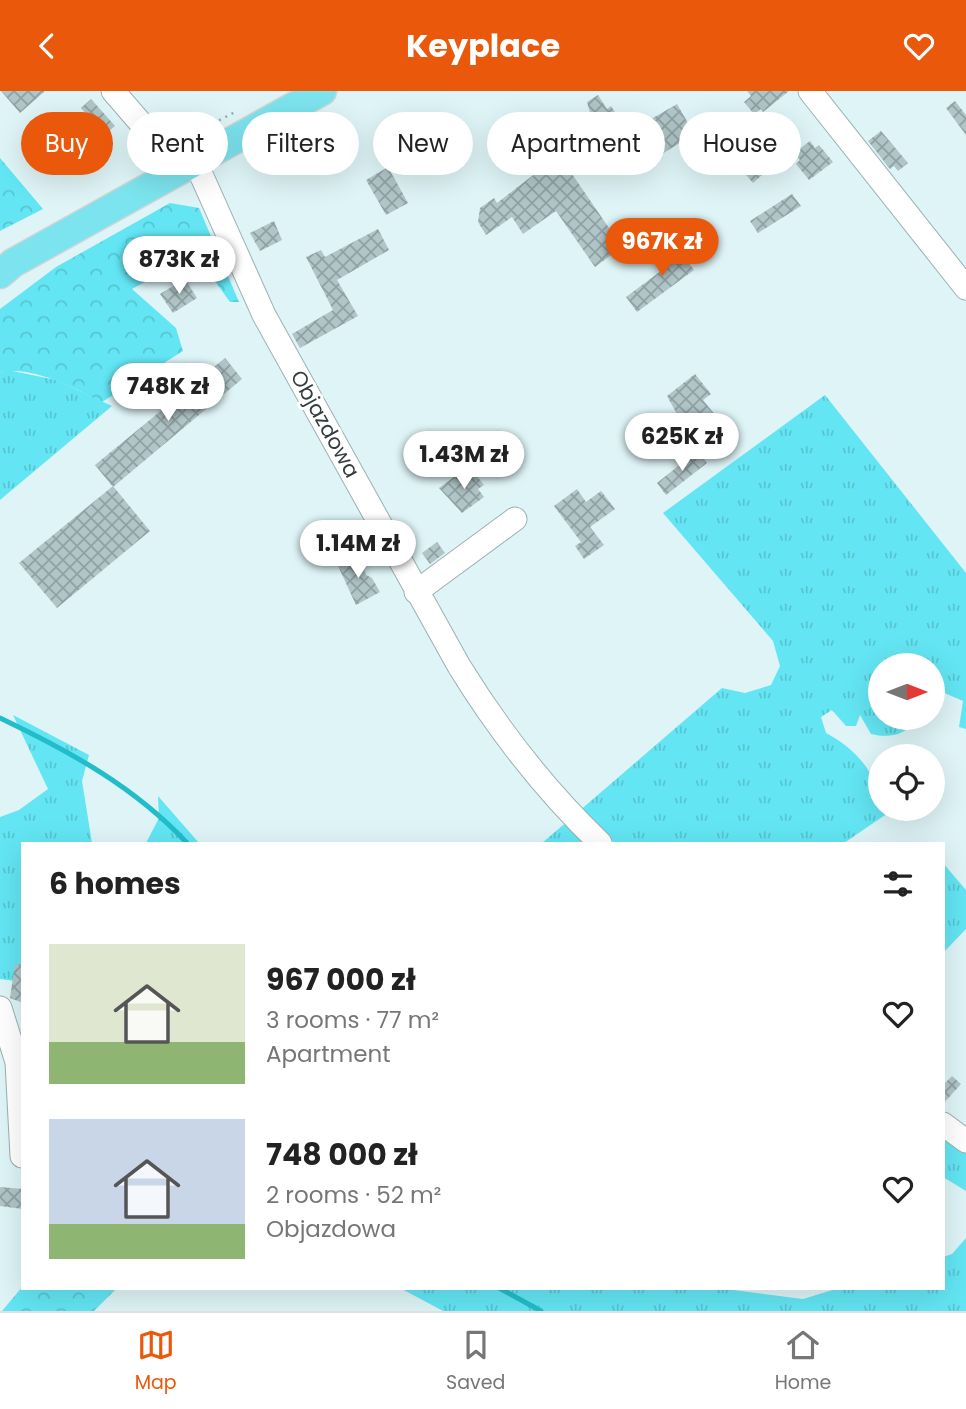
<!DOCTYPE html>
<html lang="en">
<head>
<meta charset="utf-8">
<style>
  :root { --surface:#fff; --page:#f6f6f6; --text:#222; --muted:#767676; --line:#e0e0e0; --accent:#ea580c }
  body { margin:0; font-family:Poppins,sans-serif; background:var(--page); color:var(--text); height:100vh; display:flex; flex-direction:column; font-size:26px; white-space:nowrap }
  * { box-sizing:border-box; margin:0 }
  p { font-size:23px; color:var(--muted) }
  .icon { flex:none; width:38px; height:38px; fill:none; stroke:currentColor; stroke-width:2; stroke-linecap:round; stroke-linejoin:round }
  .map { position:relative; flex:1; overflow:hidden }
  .details { position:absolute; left:21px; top:751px; width:924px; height:448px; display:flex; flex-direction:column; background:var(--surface); border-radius:0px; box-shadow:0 7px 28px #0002 }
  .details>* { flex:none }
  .top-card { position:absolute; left:21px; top:21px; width:924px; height:63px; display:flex; gap:14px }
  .needle { width:46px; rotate:90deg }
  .controls { position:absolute; left:868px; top:562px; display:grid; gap:14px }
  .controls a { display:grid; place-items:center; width:77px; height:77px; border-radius:50%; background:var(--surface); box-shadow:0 7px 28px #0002; font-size:35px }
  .price { position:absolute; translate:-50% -60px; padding:0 16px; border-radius:24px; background:#fff; color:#222; font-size:23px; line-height:46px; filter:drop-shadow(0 2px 4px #0008) }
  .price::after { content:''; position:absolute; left:50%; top:42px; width:21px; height:16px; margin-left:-10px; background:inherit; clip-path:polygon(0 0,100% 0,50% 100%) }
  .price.selected { background:var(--accent); color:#fff }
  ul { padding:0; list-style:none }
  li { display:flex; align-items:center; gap:21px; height:175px; padding:0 28px }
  li span { display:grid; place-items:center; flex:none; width:196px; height:140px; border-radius:0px; color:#555 }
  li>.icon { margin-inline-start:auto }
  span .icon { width:84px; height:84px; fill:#fffc; stroke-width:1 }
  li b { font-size:30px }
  h2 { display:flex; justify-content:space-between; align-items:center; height:84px; padding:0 28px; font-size:30px }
  .chip { padding:0 24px; border-radius:32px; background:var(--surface); box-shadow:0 7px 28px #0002; font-size:24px; line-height:63px }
  .chip.selected { background:var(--accent); color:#fff }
  header { display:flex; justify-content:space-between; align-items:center; height:91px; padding:0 28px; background:var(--accent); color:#fff; font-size:32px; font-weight:700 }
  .tab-bar { display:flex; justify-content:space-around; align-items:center; height:98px; border-top:2px solid var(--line); background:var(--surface); font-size:19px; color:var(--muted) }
  .tab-bar a { display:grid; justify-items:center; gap:4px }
  .tab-bar .selected { color:var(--accent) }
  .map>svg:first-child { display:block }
  .grass { fill:url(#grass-tufts) }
  .forest { fill:url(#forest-crowns) }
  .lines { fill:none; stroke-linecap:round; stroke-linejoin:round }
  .stream { stroke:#23bcca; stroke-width:5 }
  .building { fill:url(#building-cross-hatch) }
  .minor-casing { stroke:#9bb0b2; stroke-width:25 }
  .major-casing { stroke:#d2d4d5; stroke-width:31 }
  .path { stroke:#9daeb0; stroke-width:2.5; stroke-dasharray:2 5; stroke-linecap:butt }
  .minor { stroke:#fff; stroke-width:23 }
  .major { stroke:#7ce4ee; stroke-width:28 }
  .labels { text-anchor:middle; stroke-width:6; stroke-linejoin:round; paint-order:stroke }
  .street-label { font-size:21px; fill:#343d3e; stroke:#fff }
</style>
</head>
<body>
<header><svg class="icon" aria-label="back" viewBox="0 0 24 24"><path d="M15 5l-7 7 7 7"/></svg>Keyplace<svg class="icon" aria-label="heart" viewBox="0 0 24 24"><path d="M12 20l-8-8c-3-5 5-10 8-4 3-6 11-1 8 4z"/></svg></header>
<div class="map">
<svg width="966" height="1220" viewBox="0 0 966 1220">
  <defs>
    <pattern id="grass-tufts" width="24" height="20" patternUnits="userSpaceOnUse" patternTransform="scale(1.75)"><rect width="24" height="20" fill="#63e5f3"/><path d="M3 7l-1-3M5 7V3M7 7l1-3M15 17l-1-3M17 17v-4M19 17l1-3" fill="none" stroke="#57c5d1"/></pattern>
    <pattern id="forest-crowns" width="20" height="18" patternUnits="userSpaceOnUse" patternTransform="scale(1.75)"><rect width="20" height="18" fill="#63e5f3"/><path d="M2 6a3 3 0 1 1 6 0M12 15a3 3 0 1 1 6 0" fill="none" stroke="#57c5d1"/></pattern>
    <pattern id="building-cross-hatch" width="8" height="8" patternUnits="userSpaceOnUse" patternTransform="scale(1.75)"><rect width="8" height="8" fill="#b0c5c7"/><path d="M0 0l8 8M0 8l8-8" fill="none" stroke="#90a1a3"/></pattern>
  </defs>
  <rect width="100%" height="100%" fill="#def4f6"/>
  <path class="grass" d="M 8,279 L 56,289 L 112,315 L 0,409 L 0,282 Z
    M 825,304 L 966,482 L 966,638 L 959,636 L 963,610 L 933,597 L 933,574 L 880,574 L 880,626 L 919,627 C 905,643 893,648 871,643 L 860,624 L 856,635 L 846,635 L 832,619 L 821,626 L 826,642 C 855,657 880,684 880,718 L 894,718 L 844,752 L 615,752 L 578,721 L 722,597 L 745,602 L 771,594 L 780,575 L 773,550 L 663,422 Z
    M 13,624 L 89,664 L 82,690 L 92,752 L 23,752 L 23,891 L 0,888 L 0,726 L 19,719 L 48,698 Z
    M 158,705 L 199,752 L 146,752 L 159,727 Z
    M 569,729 L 590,752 L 542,752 Z
    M 943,772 L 966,799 L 966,838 L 943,862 Z
    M 943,1041 L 966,1058 L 966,1100 L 943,1086 Z
    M 966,1147 L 966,1220 L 443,1220 L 400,1197 L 718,1197 L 803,1208 L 839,1197 L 943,1197 L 943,1166 L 952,1163 Z"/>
  <path class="forest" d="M 0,67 L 43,118 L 0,140 Z
    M 170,112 L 199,117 L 239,211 L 230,211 L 196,164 L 132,198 L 176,237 L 183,260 L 102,311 C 76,298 29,273 0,282 L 0,218 L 56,176 Z
    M 23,1195 L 23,1197 L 117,1197 L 94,1220 L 2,1220 Z"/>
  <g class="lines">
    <path class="stream" d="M 0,627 C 69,660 135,696 187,752
      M 499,1197 L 541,1220"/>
  </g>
  <path class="building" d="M 1,0 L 45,0 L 20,22 Z
    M 747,0 L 789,0 L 763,21 L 761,18 L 754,23 L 744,11 L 751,5 Z
    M 598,4 L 607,18 L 611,15 L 623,34 L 604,46 L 591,25 L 587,11 Z
    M 91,8 L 115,35 L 96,51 L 84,37 L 92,30 L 81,17 Z
    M 955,10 L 966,24 L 966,44 L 946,17 Z
    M 677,13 L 692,39 L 681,45 L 683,50 L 652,69 L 634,38 Z
    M 529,26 L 542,44 L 520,60 L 506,42 Z
    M 881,40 L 908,72 L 898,80 L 894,75 L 890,78 L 868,50 Z
    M 743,44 L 771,76 L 753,92 L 725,59 Z
    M 810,50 L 815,57 L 819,54 L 833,71 L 809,89 L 796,73 L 800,69 L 794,62 Z
    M 559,64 L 622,156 L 595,176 L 556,120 L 523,143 L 512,126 L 486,144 L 478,131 L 480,117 L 494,107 L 497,112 Z
    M 388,76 L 408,112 L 386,124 L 366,89 Z
    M 792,103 L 801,115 L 758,142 L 750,130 Z
    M 274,130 L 282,149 L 260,160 L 250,142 Z
    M 378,138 L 389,159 L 337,189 L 358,225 L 300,257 L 292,243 L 333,219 L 306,166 L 321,159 L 325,166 Z
    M 674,152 L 694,179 L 637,221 L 626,206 L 665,177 L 657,165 Z
    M 185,188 L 197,207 L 173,222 L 160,203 Z
    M 225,267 L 242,288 L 113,396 L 95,374 Z
    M 695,283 L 711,303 L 703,309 L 716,325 L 698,339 L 688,327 L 678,325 L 667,305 Z
    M 697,360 L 707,372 L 666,404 L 657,392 Z
    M 472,379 L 484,394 L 478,398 L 484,406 L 462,422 L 439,397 L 458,383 L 461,388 Z
    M 113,395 L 150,440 L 57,517 L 19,472 Z
    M 577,398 L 586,411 L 601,400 L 615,418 L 590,436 L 604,454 L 584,468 L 575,455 L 581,451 L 554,415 Z
    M 437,451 L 445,462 L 430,473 L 422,462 Z
    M 359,463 L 366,484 L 372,487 L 380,501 L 356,514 L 338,475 Z
    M 15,873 L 23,874 L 23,912 L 10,907 Z
    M 952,985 L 961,993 L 943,1013 L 943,994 Z
    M 0,1096 L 23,1098 L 23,1118 L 0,1115 Z"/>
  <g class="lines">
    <defs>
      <path id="minor" d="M 113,0 L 164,59 L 177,80
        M 810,0 L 966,197
        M 195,70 L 264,224 L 459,575 C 499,640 546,700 600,752
        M 416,501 L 515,428
        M 0,917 L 17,971 L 22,1065
        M 943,1033 L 966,1050"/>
      <path id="major" d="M 0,183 L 13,172 L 322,0"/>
    </defs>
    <use href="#minor" class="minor-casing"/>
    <use href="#major" class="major-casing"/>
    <path class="path" d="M 182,49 L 235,21"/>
    <use href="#minor" class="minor"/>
    <use href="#major" class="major"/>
  </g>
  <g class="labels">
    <g class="street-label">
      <text transform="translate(325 333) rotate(61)" y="7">Objazdowa</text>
    </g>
  </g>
</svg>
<div class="controls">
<a><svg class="needle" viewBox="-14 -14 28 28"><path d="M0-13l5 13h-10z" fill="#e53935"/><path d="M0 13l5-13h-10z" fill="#767676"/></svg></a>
<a><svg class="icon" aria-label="locate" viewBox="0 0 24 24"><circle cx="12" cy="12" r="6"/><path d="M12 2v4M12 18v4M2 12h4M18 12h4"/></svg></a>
</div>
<b class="price selected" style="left:662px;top:187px">967K zł</b>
<b class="price" style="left:179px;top:205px">873K zł</b>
<b class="price" style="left:168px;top:332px">748K zł</b>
<b class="price" style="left:682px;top:382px">625K zł</b>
<b class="price" style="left:464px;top:400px">1.43M zł</b>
<b class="price" style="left:358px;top:489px">1.14M zł</b>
<div class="top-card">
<a class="chip selected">Buy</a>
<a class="chip">Rent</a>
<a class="chip">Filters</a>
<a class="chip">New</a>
<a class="chip">Apartment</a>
<a class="chip">House</a>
</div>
<section class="details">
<h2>6 homes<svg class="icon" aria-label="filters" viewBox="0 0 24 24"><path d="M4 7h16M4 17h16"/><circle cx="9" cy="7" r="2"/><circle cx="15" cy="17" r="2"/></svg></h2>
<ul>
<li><span style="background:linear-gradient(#dfe7d0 70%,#8fb573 0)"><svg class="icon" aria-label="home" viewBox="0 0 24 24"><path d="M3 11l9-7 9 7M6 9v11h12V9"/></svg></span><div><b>967 000 zł</b><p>3 rooms · 77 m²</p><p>Apartment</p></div><svg class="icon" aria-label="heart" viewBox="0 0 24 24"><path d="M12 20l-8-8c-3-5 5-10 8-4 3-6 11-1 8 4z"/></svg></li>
<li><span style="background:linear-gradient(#c9d6e8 75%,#8fb573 0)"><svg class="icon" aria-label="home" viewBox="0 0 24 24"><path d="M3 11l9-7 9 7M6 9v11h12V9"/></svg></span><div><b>748 000 zł</b><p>2 rooms · 52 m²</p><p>Objazdowa</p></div><svg class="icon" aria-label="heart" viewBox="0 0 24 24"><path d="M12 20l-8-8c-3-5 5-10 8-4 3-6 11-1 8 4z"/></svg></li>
</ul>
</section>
</div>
<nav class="tab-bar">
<a class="selected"><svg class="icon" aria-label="map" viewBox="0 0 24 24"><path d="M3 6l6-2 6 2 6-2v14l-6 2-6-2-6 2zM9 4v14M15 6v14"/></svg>Map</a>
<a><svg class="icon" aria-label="saved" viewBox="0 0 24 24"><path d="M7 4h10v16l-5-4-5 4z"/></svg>Saved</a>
<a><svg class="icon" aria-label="home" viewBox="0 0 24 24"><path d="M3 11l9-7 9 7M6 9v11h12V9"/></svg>Home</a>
</nav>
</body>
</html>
